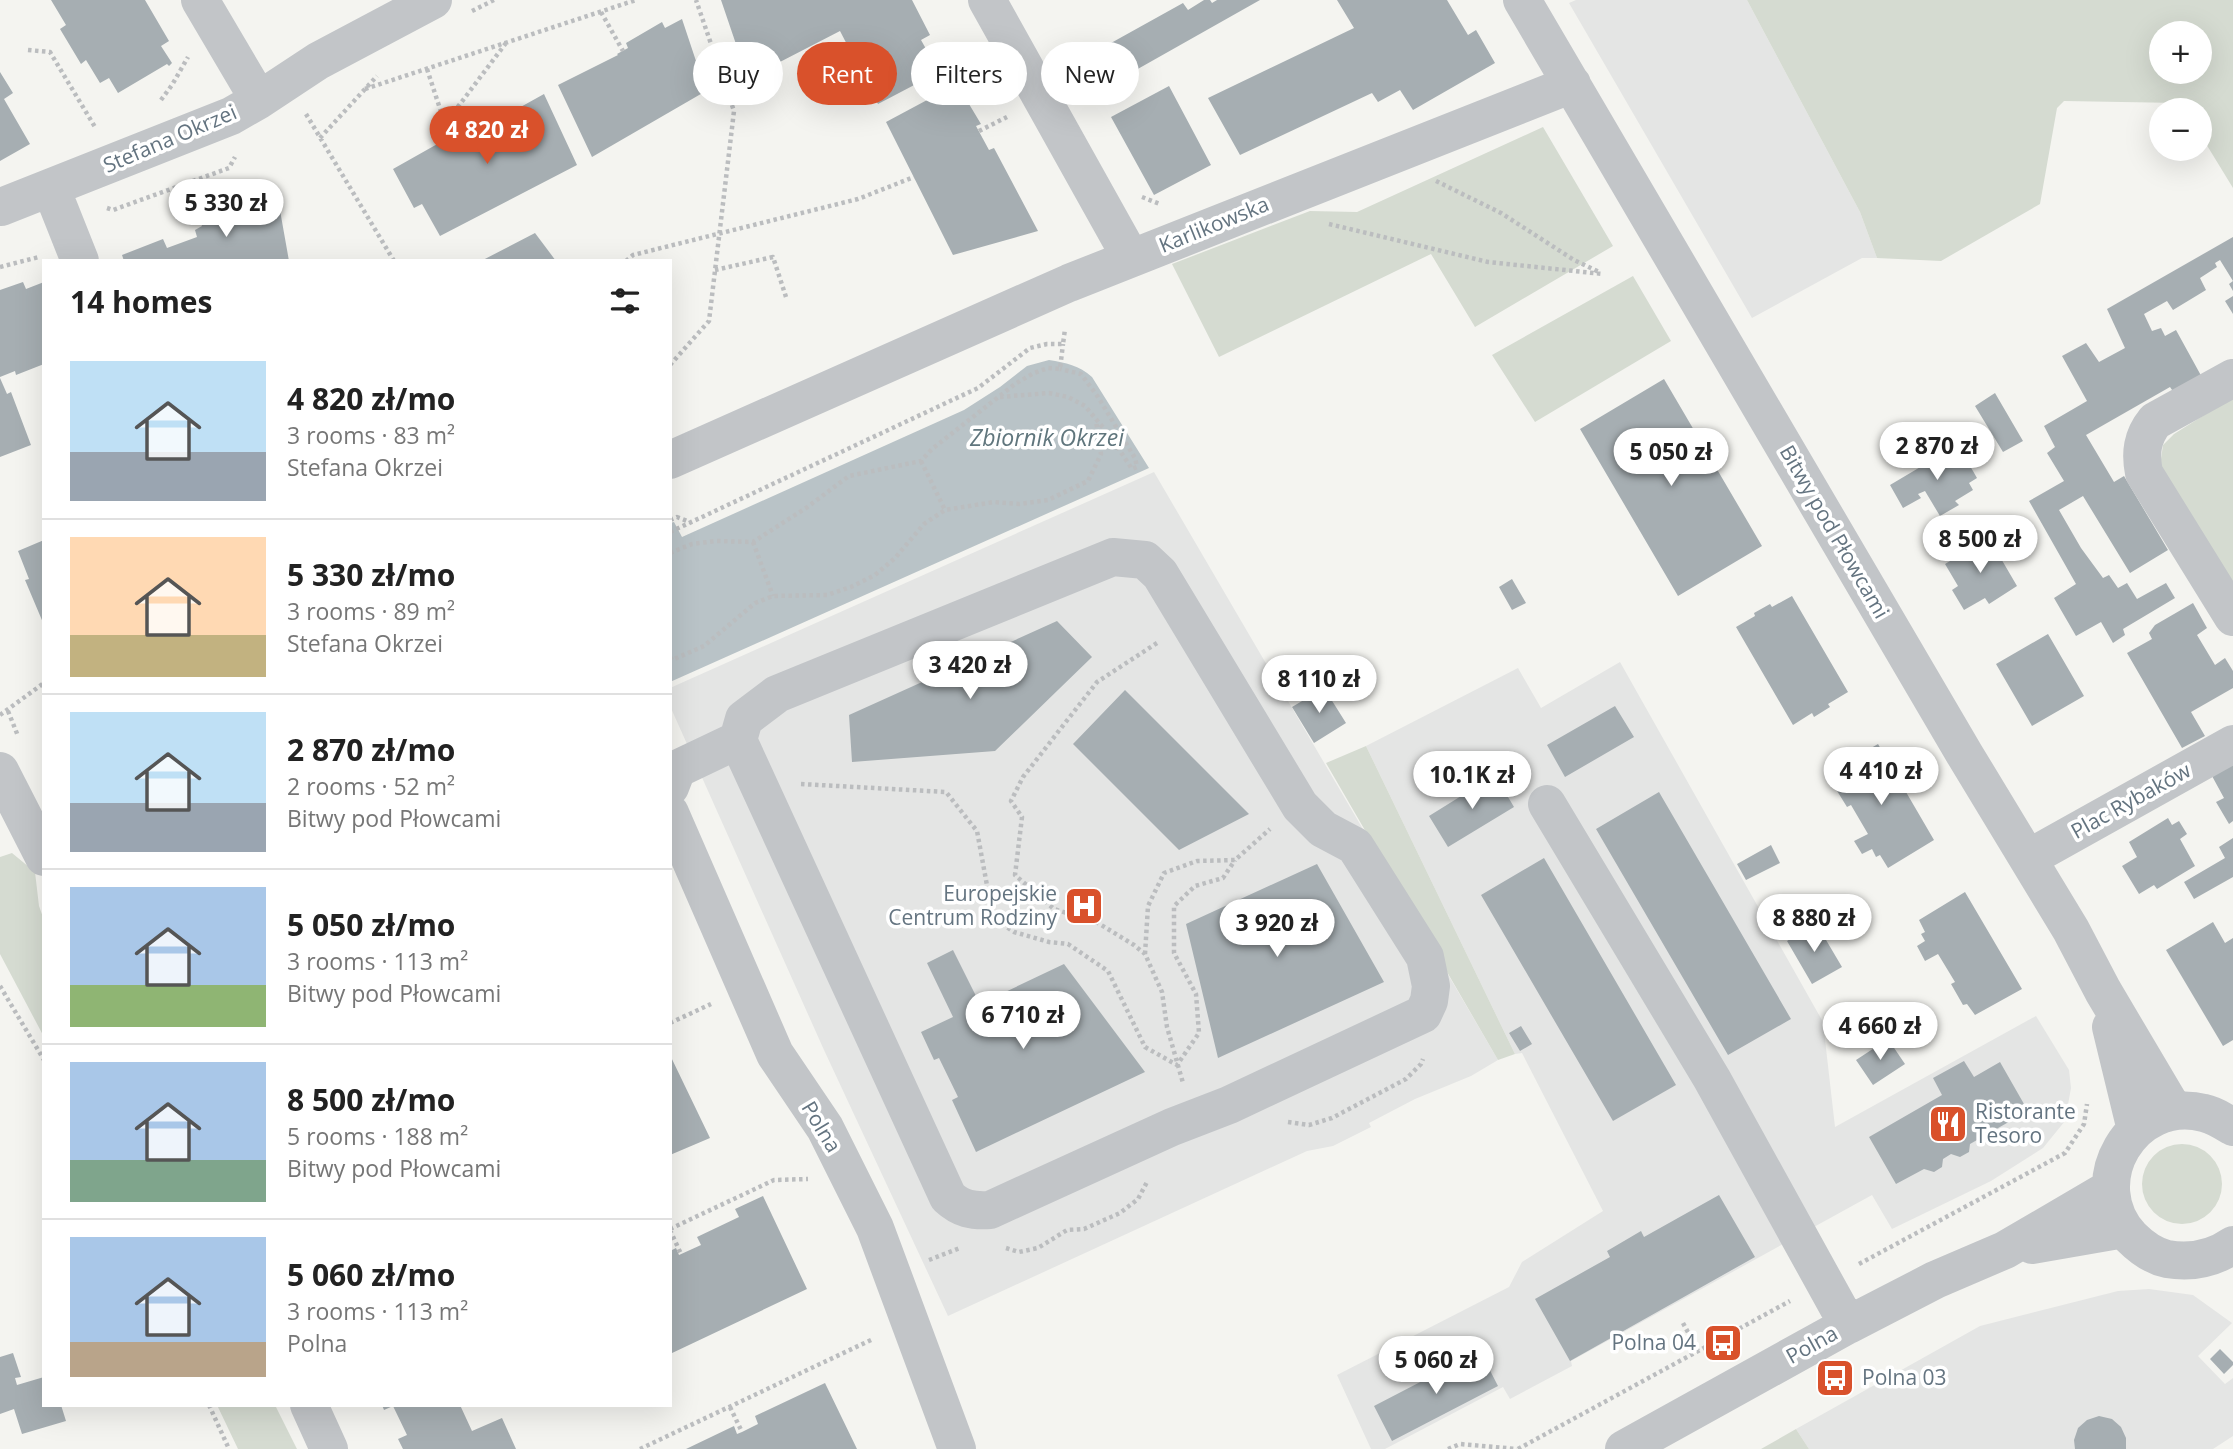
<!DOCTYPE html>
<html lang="en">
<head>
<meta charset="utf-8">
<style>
  :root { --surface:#fff; --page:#f2f2f2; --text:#222; --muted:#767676; --line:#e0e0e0; --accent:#d9512b }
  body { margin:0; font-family:"Open Sans",sans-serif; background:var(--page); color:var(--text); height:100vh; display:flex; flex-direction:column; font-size:26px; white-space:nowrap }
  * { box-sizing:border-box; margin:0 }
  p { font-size:23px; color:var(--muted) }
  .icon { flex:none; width:38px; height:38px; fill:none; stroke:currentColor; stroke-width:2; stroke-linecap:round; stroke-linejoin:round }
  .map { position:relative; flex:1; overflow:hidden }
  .sheet { position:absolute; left:42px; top:259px; width:630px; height:1148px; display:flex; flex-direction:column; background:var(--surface); border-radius:0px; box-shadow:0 7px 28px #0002 }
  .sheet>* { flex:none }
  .guide { position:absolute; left:693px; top:42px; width:665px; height:63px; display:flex; gap:14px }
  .tools { position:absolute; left:2149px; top:21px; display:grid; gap:14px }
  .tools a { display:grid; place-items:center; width:63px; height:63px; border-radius:50%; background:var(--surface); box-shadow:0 7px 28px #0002; font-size:35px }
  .price { position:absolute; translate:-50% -60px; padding:0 16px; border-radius:24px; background:#fff; color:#222; font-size:23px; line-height:46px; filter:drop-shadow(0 2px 4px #0008) }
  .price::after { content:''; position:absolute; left:50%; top:42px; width:21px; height:16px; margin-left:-10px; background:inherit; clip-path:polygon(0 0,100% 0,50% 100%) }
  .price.on { background:var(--accent); color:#fff }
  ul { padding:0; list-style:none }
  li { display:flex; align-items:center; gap:21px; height:175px; padding:0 28px }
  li+li { border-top:2px solid var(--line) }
  li span { display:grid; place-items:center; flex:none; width:196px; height:140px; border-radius:0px; color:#555 }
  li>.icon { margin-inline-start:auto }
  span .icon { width:84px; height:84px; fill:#fffc; stroke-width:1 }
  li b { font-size:30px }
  h2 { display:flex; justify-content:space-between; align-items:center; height:84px; padding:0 28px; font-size:30px }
  .tag { padding:0 24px; border-radius:32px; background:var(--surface); box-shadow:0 7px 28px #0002; font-size:24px; line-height:63px }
  .tag.on { background:var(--accent); color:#fff }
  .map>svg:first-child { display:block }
  .built { fill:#e4e5e4 }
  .green { fill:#d5dbd1; fill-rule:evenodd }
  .water { fill:#b9c3c7 }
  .building { fill:#a6aeb2 }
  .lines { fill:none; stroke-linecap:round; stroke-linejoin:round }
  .path { stroke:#bbbdbf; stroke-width:4.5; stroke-dasharray:3.5 3.5; stroke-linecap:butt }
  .minor { stroke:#c2c5c8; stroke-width:38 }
  .labels { text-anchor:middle; stroke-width:7; stroke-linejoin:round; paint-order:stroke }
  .street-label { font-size:21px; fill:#647480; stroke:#fff }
  .poi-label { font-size:21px; fill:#647480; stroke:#fff; text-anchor:end }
  .water-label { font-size:23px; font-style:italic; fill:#60767d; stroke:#fff }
</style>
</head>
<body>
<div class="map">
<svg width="2233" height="1449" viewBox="0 0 2233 1449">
  <rect width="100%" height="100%" fill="#f4f4f0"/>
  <path class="built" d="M 1576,0 L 1747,0 L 1860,212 L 1877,258 L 1862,258 L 1752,318 L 1569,3 Z
    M 1154,472 L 1498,1060 L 1471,1076 L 1415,1099 L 1369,1123 L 1371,1127 L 1333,1146 L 1307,1151 L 948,1316 L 824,1050 L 670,706 L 670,688 Z
    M 1620,662 L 1823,1022 L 1835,1127 L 2036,1016 L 2069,1070 L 2071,1088 L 2065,1121 L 2043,1148 L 1991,1181 L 1892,1229 L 1872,1195 L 1571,1361 L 1572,1366 L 1510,1399 L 1503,1387 L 1385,1449 L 1371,1449 L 1337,1375 L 1509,1287 L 1522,1262 L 1603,1211 L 1522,1053 L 1515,1054 L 1366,746 L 1518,668 L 1541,708 Z
    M 2149,1289 L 2193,1295 L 2232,1323 L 2198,1356 L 2225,1384 L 2233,1378 L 2233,1436 L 2213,1449 L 1809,1449 L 1796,1429 L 1980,1326 L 2118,1291 Z"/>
  <path class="green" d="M 1747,0 L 2233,0 L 2233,188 L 2200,134 L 2200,110 L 2185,110 L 2180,103 L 2064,101 L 2057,108 L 2040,204 L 1941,261 L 1877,258 L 1860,212 ZM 2161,33 L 2200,33 L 2200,72 L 2161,72 Z
    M 1543,127 L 1613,246 L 1475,327 L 1431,254 L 1219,357 L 1172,264 L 1310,211 L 1357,212 Z
    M 1633,276 L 1671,341 L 1535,422 L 1492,355 Z
    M 2233,397 L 2233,595 L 2160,466 L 2163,445 L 2174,434 Z
    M 1366,746 L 1515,1054 L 1498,1060 L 1326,763 Z
    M 12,853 L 35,872 L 39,906 L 44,920 L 44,1037 L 0,954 L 0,857 Z
    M2142 1184a40 40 0 1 1 80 0a40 40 0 1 1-80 0Z
    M 217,1405 L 275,1405 L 297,1449 L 238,1449 Z
    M 1796,1429 L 1809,1449 L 1761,1449 Z"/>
  <path class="water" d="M 1049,360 C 1066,363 1079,365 1092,377 L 1149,468 L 670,682 L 670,523 L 674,522 L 682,537 L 964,410 L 1000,387 L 1027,366 Z"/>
  <path class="building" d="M 51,0 L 145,0 L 169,41 L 161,46 L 172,63 L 169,66 L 167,64 L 118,93 L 109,78 L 100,83 L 86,60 L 81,64 L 60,29 L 66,25 Z
    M 721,0 L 912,0 L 930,35 L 921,40 L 939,72 L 878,104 L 840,31 L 753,76 L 750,66 L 757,62 L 747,45 L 738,50 Z
    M 1204,0 L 1210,0 L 1212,3 L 1217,0 L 1260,0 L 1097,92 L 1076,54 L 1089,46 L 1093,53 L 1183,3 L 1188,10 Z
    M 1337,0 L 1447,0 L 1468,35 L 1476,30 L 1495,63 L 1413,110 L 1400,90 L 1378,102 L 1372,93 L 1240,155 L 1208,98 L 1354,28 Z
    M 682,19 L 706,91 L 592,157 L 558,85 L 618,55 L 617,54 L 628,48 L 626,43 L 662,22 L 665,28 Z
    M 0,72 L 13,93 L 4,99 L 30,144 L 0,161 Z
    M 957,84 L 981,124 L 976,126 L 989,150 L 994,148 L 1038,231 L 953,255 L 886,122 Z
    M 1169,86 L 1211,165 L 1154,195 L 1111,117 Z
    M 544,94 L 577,165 L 440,236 L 422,204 L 414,208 L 393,169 L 448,138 L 451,144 L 463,139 Z
    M 278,199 L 289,261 L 124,261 L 122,255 L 163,239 L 167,248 L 197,237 L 195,230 L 202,226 L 198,215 L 201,213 L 214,209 L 219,221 Z
    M 535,233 L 556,261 L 481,261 Z
    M 2233,237 L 2233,291 L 2229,284 L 2233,281 L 2220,260 L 2215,263 L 2217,267 L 2200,278 L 2206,290 L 2173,310 L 2167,301 L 2144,314 L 2152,331 L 2161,328 L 2165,336 L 2176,330 L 2204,381 L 2177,397 L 2170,387 L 2086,435 L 2114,482 L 2124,476 L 2168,550 L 2130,573 L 2083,496 L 2059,510 L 2081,548 L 2103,578 L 2109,575 L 2118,588 L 2127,583 L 2137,599 L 2166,583 L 2175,598 L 2123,629 L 2125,635 L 2113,643 L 2101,622 L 2076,636 L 2054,598 L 2076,584 L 2029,501 L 2064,481 L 2047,453 L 2055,447 L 2044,426 L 2087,401 L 2062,356 L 2086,343 L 2099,362 L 2125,348 L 2107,309 Z
    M 23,282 L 26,289 L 44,282 L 44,364 L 16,375 L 15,371 L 0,377 L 0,290 Z
    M 2233,296 L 2233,314 L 2225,301 Z
    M 0,378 L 7,394 L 11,392 L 31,445 L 0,457 Z
    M 1664,379 L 1762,546 L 1678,596 L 1580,429 Z
    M 1995,393 L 2023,441 L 2003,452 L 1975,406 Z
    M 1949,450 L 1953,456 L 1962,452 L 1977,478 L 1969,483 L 1973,490 L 1955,501 L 1959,505 L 1940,516 L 1925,491 L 1918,494 L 1921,498 L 1903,508 L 1890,485 Z
    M 1989,538 L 2017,586 L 1989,604 L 1985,598 L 1964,610 L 1952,590 L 1958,586 L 1945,564 Z
    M 44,540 L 44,625 L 25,580 L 29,579 L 18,551 Z
    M 1512,579 L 1526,603 L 1512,610 L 1499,587 Z
    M 1792,596 L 1848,692 L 1828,704 L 1830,707 L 1814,717 L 1812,713 L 1793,725 L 1736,627 L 1755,616 L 1754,613 L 1770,604 L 1772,607 Z
    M 2193,603 L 2207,628 L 2197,635 L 2215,665 L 2225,658 L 2233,671 L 2233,688 L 2191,712 L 2205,736 L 2182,748 L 2127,653 L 2152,639 L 2149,633 L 2155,625 Z
    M 1057,621 L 1092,657 L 995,751 L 852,762 L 849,715 Z
    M 2048,634 L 2084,696 L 2032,726 L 1996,664 Z
    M 1324,688 L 1346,723 L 1314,743 L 1292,707 Z
    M 1125,690 L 1249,814 L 1179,850 L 1073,744 Z
    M 1615,706 L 1634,737 L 1565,777 L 1547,745 Z
    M 1878,744 L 1934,840 L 1888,868 L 1880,855 L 1876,857 L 1872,849 L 1862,854 L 1854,841 L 1868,834 L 1851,805 L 1847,807 L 1834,786 L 1838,784 L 1831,771 Z
    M 2233,765 L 2233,821 L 2229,824 L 2216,802 L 2224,798 L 2212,776 Z
    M 1495,775 L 1514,807 L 1448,847 L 1429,816 Z
    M 1659,792 L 1791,1019 L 1728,1055 L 1596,829 Z
    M 2168,818 L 2172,825 L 2179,821 L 2187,834 L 2180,839 L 2195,866 L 2157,889 L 2154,885 L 2139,894 L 2122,866 L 2137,857 L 2129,842 Z
    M 2233,838 L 2233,877 L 2194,899 L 2184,882 L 2225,858 L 2219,847 Z
    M 1771,845 L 1780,863 L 1746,880 L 1737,864 Z
    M 1544,858 L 1676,1085 L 1613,1121 L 1481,895 Z
    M 1317,864 L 1384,982 L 1218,1058 L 1186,924 Z
    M 1965,892 L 2022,989 L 1975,1015 L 1967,1004 L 1963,1005 L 1951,984 L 1955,982 L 1938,954 L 1925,961 L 1917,946 L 1925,941 L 1921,934 L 1925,932 L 1919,920 Z
    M 2213,922 L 2225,943 L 2233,938 L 2233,1040 L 2223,1046 L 2166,950 Z
    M 1816,923 L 1842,967 L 1812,984 L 1787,941 Z
    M 953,950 L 980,1004 L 1064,964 L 1145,1072 L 976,1152 L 952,1100 L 958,1097 L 939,1058 L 934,1060 L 921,1032 L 953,1017 L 927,963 Z
    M 1521,1026 L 1532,1044 L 1520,1051 L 1509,1033 Z
    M 1888,1039 L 1905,1064 L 1873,1085 L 1856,1060 Z
    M 670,1055 L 710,1138 L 670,1155 Z
    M 1964,1061 L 1974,1077 L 2000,1062 L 2028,1111 L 1970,1144 L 1969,1152 L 1960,1157 L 1951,1154 L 1943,1159 L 1942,1167 L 1934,1172 L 1924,1169 L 1896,1184 L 1869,1137 L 1942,1095 L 1933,1078 Z
    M 1719,1195 L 1755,1257 L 1570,1361 L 1535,1299 L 1610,1257 L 1607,1251 L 1641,1231 L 1644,1237 Z
    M 763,1196 L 807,1289 L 670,1354 L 670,1251 L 676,1248 L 679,1255 L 701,1245 L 697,1237 L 739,1217 L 735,1209 Z
    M 2220,1349 L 2233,1362 L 2233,1365 L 2224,1374 L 2210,1359 Z
    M 1480,1351 L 1498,1386 L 1392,1441 L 1374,1406 Z
    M 13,1353 L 21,1377 L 15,1378 L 17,1385 L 44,1377 L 44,1405 L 61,1405 L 66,1421 L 22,1434 L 14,1409 L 0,1414 L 0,1357 Z
    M 825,1383 L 857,1449 L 686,1449 L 734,1426 L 737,1434 L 742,1432 L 758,1424 L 755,1416 Z
    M 382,1405 L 460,1405 L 472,1431 L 502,1418 L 516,1449 L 403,1449 L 398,1439 L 407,1435 L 393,1406 L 384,1410 Z
    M 2099,1416 L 2112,1419 L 2121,1427 L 2126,1438 L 2126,1449 L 2075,1449 L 2074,1440 L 2078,1428 L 2087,1420 Z"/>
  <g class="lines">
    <path class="path" d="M 472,11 L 494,0
      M 601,12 L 623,51
      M 28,50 L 50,52 L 95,127
      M 427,69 L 445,124 L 454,142
      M 365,89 L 636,0
      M 161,100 L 172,85 L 188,57
      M 306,114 L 394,261
      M 445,124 L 506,43
      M 979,131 L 1007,117
      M 320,138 L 377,76
      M 1436,181 L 1501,213 L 1574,260 L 1599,272
      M 189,183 L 201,213
      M 1142,197 L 1160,204
      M 107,208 L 113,210 L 229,168 L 235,157
      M 1329,224 L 1488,262 L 1603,274
      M 626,261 L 633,255 L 858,199 L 914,177
      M 0,267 L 39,257
      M 715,270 L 773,257 L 786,297
      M 670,365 L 709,321 L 734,111 L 696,0
      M 1000,397 L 1049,393 L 1068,397 L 1085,406 L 1111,437 L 1132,469 L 1137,467 L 1135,458 L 1098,397 L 1081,374 L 1060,369
      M 921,461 L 945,510
      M 670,520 L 677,517 L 690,522
      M 670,532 L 978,388 L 1030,348 L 1047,344 L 1063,344 L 1065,329
      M 753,542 L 773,596
      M 670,553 L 692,544 L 716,541 L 753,542 L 806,508 L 849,476 L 921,461 L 932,449 L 1015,384 L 1034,373 L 1048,368 L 1060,369 L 1063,344
      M 1157,643 L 1097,682 L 1023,777 L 1011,801 L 1022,817 L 1015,875 L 1054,909 L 1098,923 L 1134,945 L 1145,954 L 1162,992 L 1167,1027 L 1183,1083
      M 670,657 L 672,660 L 704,646 L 755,603 L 773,596 L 827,595 L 851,587 L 875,575 L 895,558 L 924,524 L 945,510 L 994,502 L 1019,504 L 1048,500 L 1088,481 L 1101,454 L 1096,421
      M 8,711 L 18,736
      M 0,715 L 44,683
      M 801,784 L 946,792 L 977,831 L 993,918 L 1014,932 L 1049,942 L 1068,944 L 1108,971 L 1145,1047 L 1177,1065 L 1199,1033 L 1196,994 L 1174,953 L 1174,906 L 1195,886 L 1223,878 L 1235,860
      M 1145,954 L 1148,906 L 1164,873 L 1197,861 L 1235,860 L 1270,829
      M 0,986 L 44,1060
      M 670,1023 L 711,1004
      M 1288,1122 L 1309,1125 L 1332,1118 L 1406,1079 L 1421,1064 L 1423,1059
      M 670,1229 L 774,1180 L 808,1179
      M 670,1230 L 681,1254
      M 1006,1248 L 1019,1252 L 1038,1248 L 1067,1230 L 1084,1229 L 1120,1213 L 1138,1199 L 1147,1182
      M 929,1260 L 960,1248
      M 1859,1264 L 2065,1153 L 2084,1124 L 2087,1104
      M 1683,1323 L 1698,1351
      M 209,1405 L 229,1449
      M 730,1407 L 742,1432
      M 640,1449 L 873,1339
      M 1448,1449 L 1460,1444 L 1517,1449
      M 1518,1449 L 1790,1301"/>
    <path class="minor" d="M 200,0 L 259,100
      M 987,0 L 1131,258
      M 1522,0 L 1965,755 L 2071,930 L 2103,991 L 2174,1111
      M 51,188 L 80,261
      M 1,207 L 231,116 L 259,100 L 318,61 L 433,0
      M 2233,378 L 2155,421 C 2142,437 2140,453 2144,473 L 2233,617
      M 670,460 L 1069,283 L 1572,84
      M 1113,557 L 1145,560 L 1160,574 L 1300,806 L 1323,829 L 1355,846 L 1425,957 L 1431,986 L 1429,1001 L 1423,1014 L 1229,1105 L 1172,1127 L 990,1210 C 972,1211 961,1209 948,1197 L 738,740 L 744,719 L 777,694 Z
      M 0,771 L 44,857
      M 670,787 L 677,769 L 738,740
      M 1547,804 L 1712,1079 L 1848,1325
      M 670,813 L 775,1054 L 825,1128 L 875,1228 L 957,1449
      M 2029,858 L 2233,744
      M 2111,1027 L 2136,1130
      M 2233,1127 C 2225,1122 2214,1115 2204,1113 C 2132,1095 2081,1183 2131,1237 C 2141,1247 2153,1256 2167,1259 C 2191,1263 2213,1259 2233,1245
      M 2032,1245 L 2124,1229
      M 309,1405 L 329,1449
      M 1624,1449 L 1848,1325 L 1935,1280 L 2005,1250 L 2111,1188"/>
  </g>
  <defs>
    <symbol id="hospital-square" viewBox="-11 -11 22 22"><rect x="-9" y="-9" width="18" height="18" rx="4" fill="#d9512b" stroke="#fff"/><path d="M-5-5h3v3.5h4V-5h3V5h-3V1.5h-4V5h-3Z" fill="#fff"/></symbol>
    <symbol id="restaurant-square" viewBox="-11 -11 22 22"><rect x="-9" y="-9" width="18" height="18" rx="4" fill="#d9512b" stroke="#fff"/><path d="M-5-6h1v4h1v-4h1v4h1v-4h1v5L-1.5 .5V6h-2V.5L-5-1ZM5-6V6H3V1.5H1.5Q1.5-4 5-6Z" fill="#fff"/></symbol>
    <symbol id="bus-square" viewBox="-11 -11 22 22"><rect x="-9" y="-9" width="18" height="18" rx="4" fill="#d9512b" stroke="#fff"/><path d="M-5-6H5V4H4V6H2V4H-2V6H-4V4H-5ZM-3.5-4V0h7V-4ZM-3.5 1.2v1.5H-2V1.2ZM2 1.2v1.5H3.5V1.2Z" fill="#fff"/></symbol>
  </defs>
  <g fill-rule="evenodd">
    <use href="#hospital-square" x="1062" y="884" width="44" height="44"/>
    <use href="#restaurant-square" x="1926" y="1102" width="44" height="44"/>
    <use href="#bus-square" x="1701" y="1321" width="44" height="44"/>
    <use href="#bus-square" x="1813" y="1356" width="44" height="44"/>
  </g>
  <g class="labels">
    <g class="street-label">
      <text transform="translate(170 139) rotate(-23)" y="7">Stefana Okrzei</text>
      <text transform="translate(1214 225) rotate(-22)" y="7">Karlikowska</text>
      <text transform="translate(1834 532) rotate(60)" y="7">Bitwy pod Płowcami</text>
      <text transform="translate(2131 801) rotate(-29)" y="7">Plac Rybaków</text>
      <text transform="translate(821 1127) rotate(59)" y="7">Polna</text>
      <text transform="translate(1812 1345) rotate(-29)" y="7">Polna</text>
    </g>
    <g class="poi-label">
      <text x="1057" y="901">Europejskie<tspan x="1057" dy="24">Centrum Rodziny</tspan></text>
      <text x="1975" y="1119" text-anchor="start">Ristorante<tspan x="1975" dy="24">Tesoro</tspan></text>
      <text x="1696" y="1350">Polna 04</text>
      <text x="1862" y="1385" text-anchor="start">Polna 03</text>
    </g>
    <g class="water-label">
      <text x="1047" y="446">Zbiornik Okrzei</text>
    </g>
  </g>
</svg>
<div class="tools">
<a>+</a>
<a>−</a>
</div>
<b class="price on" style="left:487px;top:166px">4 820 zł</b>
<b class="price" style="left:226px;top:239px">5 330 zł</b>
<b class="price" style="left:1937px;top:482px">2 870 zł</b>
<b class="price" style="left:1671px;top:488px">5 050 zł</b>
<b class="price" style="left:1980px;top:575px">8 500 zł</b>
<b class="price" style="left:970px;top:701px">3 420 zł</b>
<b class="price" style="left:1319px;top:715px">8 110 zł</b>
<b class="price" style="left:1881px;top:807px">4 410 zł</b>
<b class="price" style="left:1472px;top:811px">10.1K zł</b>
<b class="price" style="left:1814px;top:954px">8 880 zł</b>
<b class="price" style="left:1277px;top:959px">3 920 zł</b>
<b class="price" style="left:1023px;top:1051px">6 710 zł</b>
<b class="price" style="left:1880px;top:1062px">4 660 zł</b>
<b class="price" style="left:1436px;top:1396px">5 060 zł</b>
<div class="guide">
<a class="tag">Buy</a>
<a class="tag on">Rent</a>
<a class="tag">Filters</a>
<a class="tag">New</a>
</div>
<section class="sheet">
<h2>14 homes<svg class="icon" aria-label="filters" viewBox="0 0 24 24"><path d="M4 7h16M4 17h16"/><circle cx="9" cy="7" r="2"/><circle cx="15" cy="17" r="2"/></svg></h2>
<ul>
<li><span style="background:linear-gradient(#bfe0f5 65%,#9aa5b1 0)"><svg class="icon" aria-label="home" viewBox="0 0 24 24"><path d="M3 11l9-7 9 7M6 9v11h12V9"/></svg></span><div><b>4 820 zł/mo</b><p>3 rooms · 83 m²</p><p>Stefana Okrzei</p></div></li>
<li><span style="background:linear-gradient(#ffd9b3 70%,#c2b280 0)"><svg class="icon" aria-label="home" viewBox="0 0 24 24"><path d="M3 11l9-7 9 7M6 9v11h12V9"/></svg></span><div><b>5 330 zł/mo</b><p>3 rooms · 89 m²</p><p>Stefana Okrzei</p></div></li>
<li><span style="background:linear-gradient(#bfe0f5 65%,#9aa5b1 0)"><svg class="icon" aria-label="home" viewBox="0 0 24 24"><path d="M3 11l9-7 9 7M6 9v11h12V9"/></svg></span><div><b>2 870 zł/mo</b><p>2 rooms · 52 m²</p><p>Bitwy pod Płowcami</p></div></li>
<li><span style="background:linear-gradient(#a9c7e8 70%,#8fb573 0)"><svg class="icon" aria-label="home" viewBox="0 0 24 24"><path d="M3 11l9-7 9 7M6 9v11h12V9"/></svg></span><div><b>5 050 zł/mo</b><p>3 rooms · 113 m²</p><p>Bitwy pod Płowcami</p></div></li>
<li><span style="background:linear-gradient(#a9c7e8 70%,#7fa58c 0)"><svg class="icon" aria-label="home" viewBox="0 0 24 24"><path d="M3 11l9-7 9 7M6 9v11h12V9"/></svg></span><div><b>8 500 zł/mo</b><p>5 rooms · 188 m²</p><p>Bitwy pod Płowcami</p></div></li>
<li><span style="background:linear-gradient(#a9c7e8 75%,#b9a48a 0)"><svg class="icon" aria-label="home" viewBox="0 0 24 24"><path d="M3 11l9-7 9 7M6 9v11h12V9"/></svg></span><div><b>5 060 zł/mo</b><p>3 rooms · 113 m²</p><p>Polna</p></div></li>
</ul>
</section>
</div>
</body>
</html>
